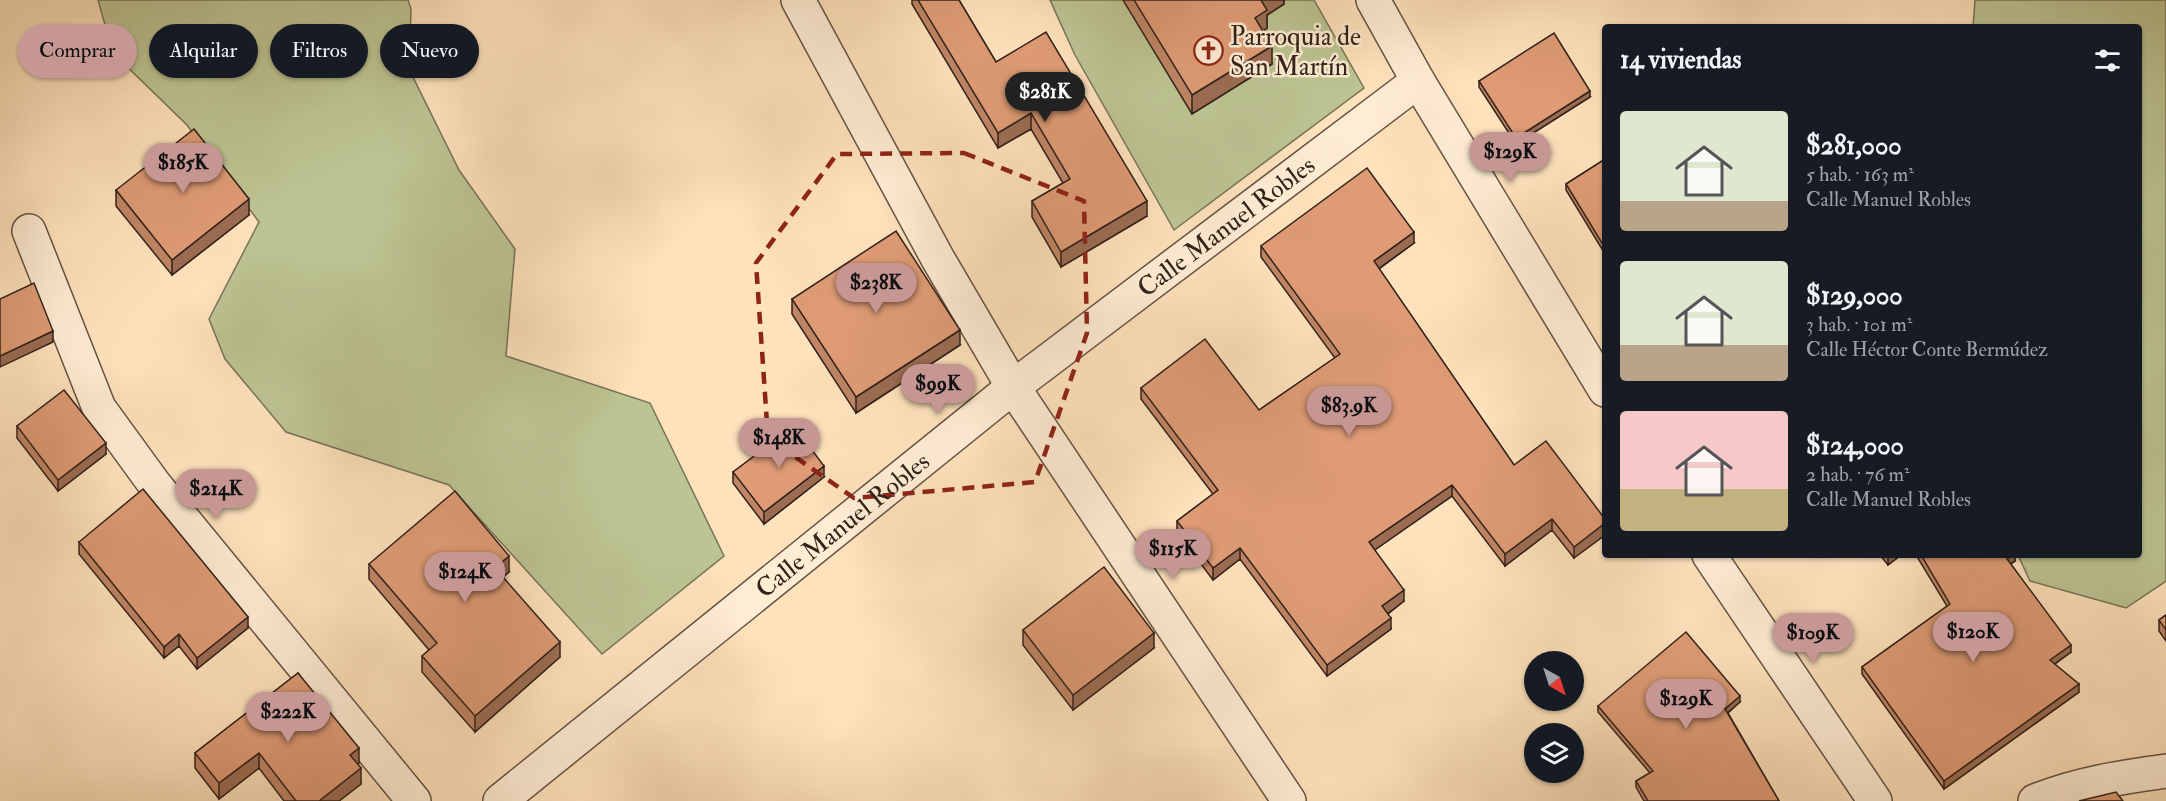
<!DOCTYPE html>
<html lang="es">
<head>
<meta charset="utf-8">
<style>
  :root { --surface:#171b24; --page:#242831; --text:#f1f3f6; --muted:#9ea1a6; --accent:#c59692 }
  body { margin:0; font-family:"IM FELL Double Pica",serif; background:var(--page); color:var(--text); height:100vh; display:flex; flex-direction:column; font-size:22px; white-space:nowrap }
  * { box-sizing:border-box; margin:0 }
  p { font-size:20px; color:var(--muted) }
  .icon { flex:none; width:33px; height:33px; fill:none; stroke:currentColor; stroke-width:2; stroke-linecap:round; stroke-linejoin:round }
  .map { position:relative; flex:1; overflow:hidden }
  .details { position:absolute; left:1602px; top:24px; width:540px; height:534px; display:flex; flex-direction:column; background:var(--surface); border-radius:6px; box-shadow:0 2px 4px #0004 }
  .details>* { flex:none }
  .guide { position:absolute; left:18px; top:24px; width:570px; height:54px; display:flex; gap:12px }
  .needle { width:39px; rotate:141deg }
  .tools { position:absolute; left:1524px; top:651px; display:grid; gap:12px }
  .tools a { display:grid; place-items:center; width:60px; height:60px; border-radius:50%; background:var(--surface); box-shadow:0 2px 4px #0004; font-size:30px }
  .price { position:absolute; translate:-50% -51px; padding:0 14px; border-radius:21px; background:var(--accent); color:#111; font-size:20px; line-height:39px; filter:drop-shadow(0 2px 3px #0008) }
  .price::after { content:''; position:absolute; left:50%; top:36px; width:18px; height:14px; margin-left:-9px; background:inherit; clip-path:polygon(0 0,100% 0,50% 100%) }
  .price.active { background:#222; color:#fff }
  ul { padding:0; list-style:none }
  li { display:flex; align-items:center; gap:18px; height:150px; padding:0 18px }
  li span { display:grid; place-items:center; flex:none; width:168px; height:120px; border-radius:6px; color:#555 }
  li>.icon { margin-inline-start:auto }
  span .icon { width:72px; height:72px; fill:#fffc; stroke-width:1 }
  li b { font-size:26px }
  h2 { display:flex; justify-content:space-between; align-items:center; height:72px; padding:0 18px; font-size:26px }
  .tag { padding:0 21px; border-radius:27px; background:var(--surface); box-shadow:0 2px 4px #0004; font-size:21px; line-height:54px }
  .tag.active { background:var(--accent); color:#111 }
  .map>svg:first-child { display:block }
  .green { fill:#bdc493; stroke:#787356; stroke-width:1.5 }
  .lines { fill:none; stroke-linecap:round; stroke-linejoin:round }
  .minor-casing { stroke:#655242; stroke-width:36 }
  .tertiary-casing { stroke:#655242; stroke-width:36 }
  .minor { stroke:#feecd3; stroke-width:33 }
  .tertiary { stroke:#feecd3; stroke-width:33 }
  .wall { fill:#bf8565; stroke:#32221a; stroke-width:1.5 }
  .shaded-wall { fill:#9b6c52; stroke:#32221a; stroke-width:1.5 }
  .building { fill:#de9b75; stroke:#32221a; stroke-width:1.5 }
  .marked { fill:none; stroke:#8f2418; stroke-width:4.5; stroke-dasharray:12 8; stroke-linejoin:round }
  .labels { text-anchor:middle; stroke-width:5; stroke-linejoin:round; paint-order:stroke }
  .poi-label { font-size:26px; fill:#32221a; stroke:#feecd3; text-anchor:start }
  .street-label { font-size:26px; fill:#32221a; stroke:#feecd3 }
</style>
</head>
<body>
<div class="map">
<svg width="2166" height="801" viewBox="0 0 2166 801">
  <rect width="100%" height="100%" fill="#fee2bc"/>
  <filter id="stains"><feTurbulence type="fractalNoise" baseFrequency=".00333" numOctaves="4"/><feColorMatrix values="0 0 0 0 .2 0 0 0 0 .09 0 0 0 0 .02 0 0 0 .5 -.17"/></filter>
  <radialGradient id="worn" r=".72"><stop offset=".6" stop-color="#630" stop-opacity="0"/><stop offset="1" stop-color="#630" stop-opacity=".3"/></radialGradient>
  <path class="green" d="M 98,0 L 408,0 L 411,9 L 409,69 L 459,170 L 515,249 L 506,356 L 650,403 L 724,556 L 602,654 L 449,485 L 286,432 L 225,359 L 209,319 L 259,222 L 187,125 L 113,53 Z
    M 1050,0 L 1314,0 L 1364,88 L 1174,230 L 1075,55 Z
    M 1975,0 L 2166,0 L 2166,581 L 2126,608 L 2030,581 L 2018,555 L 2139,555 L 2139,27 L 1973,27 Z"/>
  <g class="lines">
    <defs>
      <g id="minor">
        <path d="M 798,0 L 938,259 L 1013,387 L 1289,801"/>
        <path d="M 29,231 L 99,408 L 155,485 L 414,801"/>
        <path id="s1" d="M 500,801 L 1013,387 L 1418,81"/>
        <path d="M 2035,801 C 2078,784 2121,777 2166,771"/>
      </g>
      <path id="tertiary" d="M 1373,0 L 1418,81 L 1605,390
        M 1709,555 L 1875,801"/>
    </defs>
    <use href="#minor" class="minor-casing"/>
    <use href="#tertiary" class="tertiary-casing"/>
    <use href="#minor" class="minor"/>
    <use href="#tertiary" class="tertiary"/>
  </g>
  <path class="wall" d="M 912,0 L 959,0 L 996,62 L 1147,216 L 1061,267 L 1032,217 L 1032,201 L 1063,183 L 1031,129 L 998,148 L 912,4 Z
    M 1123,0 L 1284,0 L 1284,4 L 1267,15 L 1267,28 L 1263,31 L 1272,64 L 1192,114 Z
    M 1479,81 L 1590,97 L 1516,144 L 1479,87 Z
    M 1605,159 L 1605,254 L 1566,190 L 1566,184 Z
    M 116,190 L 249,215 L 172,275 L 116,206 Z
    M 1414,243 L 1379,269 L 1514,465 L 1605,519 L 1574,558 L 1552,530 L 1505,566 L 1452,496 L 1374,550 L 1404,601 L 1388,614 L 1391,629 L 1327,676 L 1240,559 L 1213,580 L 1177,532 L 1177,521 L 1213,494 L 1141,399 L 1141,388 L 1259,410 L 1335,358 L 1261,257 L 1261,246 Z
    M 792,299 L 960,345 L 856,413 L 792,314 Z
    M 17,426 L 106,454 L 58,491 L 17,438 Z
    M 733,472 L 824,477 L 764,524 L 733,483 Z
    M 79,542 L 248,628 L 197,669 L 179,646 L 164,658 L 79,554 Z
    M 1880,555 L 1901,555 L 1888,565 Z
    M 1916,555 L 2015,555 L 2015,561 L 2011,564 L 2071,652 L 2055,664 L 2079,692 L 1944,789 L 1862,674 L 1862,667 L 1947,606 Z
    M 369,564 L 509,572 L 503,577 L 560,657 L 475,732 L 422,672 L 422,656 L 429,650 L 369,579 Z
    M 2166,615 L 2166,641 L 2159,631 L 2159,620 Z
    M 1023,630 L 1154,648 L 1073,710 L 1023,645 Z
    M 298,673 L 359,763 L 358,764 L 361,784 L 339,801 L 284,801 L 259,768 L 219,799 L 195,768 L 195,753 Z
    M 1740,702 L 1728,713 L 1779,801 L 1644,801 L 1636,787 L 1636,781 L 1650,773 L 1598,712 L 1598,706 Z"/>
  <path class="shaded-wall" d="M 1261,0 L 1284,0 L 1284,4 L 1267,15 L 1267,28 L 1255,37 L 1255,18 Z
    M 1272,46 L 1272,64 L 1192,114 L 1192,95 Z
    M 1590,91 L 1590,97 L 1516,144 L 1516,138 Z
    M 1031,113 L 1031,129 L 998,148 L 998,133 Z
    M 249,199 L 249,215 L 172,275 L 172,260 Z
    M 1147,201 L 1147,216 L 1061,267 L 1061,252 Z
    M 1414,232 L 1414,243 L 1374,272 L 1374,261 Z
    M 960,330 L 960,345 L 856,413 L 856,397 Z
    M 53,331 L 53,342 L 0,367 L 0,356 Z
    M 106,443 L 106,454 L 58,491 L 58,480 Z
    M 824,466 L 824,477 L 764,524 L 764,512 Z
    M 1452,485 L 1452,496 L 1369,554 L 1369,542 Z
    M 1552,519 L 1552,530 L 1505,566 L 1505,554 Z
    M 1605,523 L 1605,535 L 1574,558 L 1574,547 Z
    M 1240,548 L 1240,559 L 1213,580 L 1213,568 Z
    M 1891,555 L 1901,555 L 1888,565 L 1888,558 Z
    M 2013,555 L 2015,555 L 2015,561 L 2007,566 L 2007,559 Z
    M 509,556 L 509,572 L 495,583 L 495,568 Z
    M 1404,590 L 1404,601 L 1382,618 L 1382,606 Z
    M 248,617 L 248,628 L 197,669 L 197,658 Z
    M 1391,618 L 1391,629 L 1327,676 L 1327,665 Z
    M 1154,633 L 1154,648 L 1073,710 L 1073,695 Z
    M 179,634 L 179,646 L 164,658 L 164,647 Z
    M 560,642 L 560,657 L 475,732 L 475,716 Z
    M 2071,645 L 2071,652 L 2050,667 L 2050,660 Z
    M 2079,684 L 2079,692 L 1944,789 L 1944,781 Z
    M 1740,696 L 1740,702 L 1725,715 L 1725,709 Z
    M 359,748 L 359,763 L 350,770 L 350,755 Z
    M 259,753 L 259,768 L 219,799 L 219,783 Z
    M 361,768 L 361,784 L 339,801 L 319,801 Z"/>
  <path class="building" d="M 918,0 L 959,0 L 996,62 L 1046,32 L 1147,201 L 1061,252 L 1032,201 L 1070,179 L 1031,113 L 998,133 Z
    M 1134,0 L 1261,0 L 1267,10 L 1255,18 L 1272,46 L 1192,95 Z
    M 1554,33 L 1590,91 L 1516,138 L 1479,81 Z
    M 194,129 L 249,199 L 172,260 L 116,190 Z
    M 1605,159 L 1605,248 L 1566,184 Z
    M 1367,168 L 1414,232 L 1374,261 L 1514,465 L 1546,441 L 1605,519 L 1605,523 L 1574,547 L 1552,519 L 1505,554 L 1452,485 L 1369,542 L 1404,590 L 1382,606 L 1391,618 L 1327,665 L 1240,548 L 1213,568 L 1177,521 L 1218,490 L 1141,388 L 1205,339 L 1259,410 L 1340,354 L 1261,246 Z
    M 896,231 L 960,330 L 856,397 L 792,299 Z
    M 34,283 L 53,331 L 0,356 L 0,299 Z
    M 64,390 L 106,443 L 58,480 L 17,426 Z
    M 794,426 L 824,466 L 764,512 L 733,472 Z
    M 143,489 L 248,617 L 197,658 L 179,634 L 164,647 L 79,542 Z
    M 455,491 L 509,556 L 495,568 L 560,642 L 475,716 L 422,656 L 437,643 L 369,564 Z
    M 1921,555 L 2013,555 L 2007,559 L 2071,645 L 2050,660 L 2079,684 L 1944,781 L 1862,667 L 1950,604 Z
    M 1104,567 L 1154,633 L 1073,695 L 1023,630 Z
    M 2166,615 L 2166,630 L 2159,620 Z
    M 1686,632 L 1740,696 L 1725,709 L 1779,801 L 1648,801 L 1636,781 L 1653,771 L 1598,706 Z
    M 298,673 L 359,748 L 350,755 L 361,768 L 319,801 L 296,801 L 259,753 L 219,783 L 195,753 Z
    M 2116,792 L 2123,801 L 2079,801 Z"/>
  <path class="marked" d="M 964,153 L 1084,201 L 1087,333 L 1035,482 L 854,498 L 768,438 L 756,263 L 837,154 Z"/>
  <defs>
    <symbol id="church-ring" viewBox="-11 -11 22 22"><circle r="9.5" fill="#feecd3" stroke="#8f2418" stroke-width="1.5"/><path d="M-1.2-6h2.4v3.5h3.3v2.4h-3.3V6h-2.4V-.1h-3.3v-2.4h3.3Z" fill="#8f2418"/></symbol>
  </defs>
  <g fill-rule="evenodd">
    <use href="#church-ring" x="1192" y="34" width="33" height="33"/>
  </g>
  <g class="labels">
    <g class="poi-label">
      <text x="1230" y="45">Parroquia de<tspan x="1230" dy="30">San Martín</tspan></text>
    </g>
    <g class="street-label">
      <text dy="9" stroke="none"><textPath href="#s1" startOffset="926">Calle Manuel Robles</textPath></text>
      <text dy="9" stroke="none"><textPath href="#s1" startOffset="440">Calle Manuel Robles</textPath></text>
    </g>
  </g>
  <rect width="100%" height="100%" filter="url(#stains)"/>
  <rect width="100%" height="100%" fill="url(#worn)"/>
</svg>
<div class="tools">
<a><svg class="needle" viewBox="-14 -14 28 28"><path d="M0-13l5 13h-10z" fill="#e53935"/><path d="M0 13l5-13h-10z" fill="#9ea1a6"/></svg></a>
<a><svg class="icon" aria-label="layers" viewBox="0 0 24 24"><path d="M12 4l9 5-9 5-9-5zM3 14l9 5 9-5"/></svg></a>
</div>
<b class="price active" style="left:1045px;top:123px">$281K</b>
<b class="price" style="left:1510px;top:183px">$129K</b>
<b class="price" style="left:183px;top:194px">$185K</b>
<b class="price" style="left:876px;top:314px">$238K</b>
<b class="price" style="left:938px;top:415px">$99K</b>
<b class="price" style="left:1349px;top:437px">$83.9K</b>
<b class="price" style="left:779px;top:469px">$148K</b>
<b class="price" style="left:216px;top:520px">$214K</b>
<b class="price" style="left:1173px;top:580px">$115K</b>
<b class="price" style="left:465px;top:603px">$124K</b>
<b class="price" style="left:1973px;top:663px">$120K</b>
<b class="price" style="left:1813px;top:664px">$109K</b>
<b class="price" style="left:1686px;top:730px">$129K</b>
<b class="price" style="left:288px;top:743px">$222K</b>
<div class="guide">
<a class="tag active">Comprar</a>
<a class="tag">Alquilar</a>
<a class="tag">Filtros</a>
<a class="tag">Nuevo</a>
</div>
<section class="details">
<h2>14 viviendas<svg class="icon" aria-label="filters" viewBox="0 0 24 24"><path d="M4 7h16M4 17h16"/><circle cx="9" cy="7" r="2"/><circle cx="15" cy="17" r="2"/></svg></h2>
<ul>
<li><span style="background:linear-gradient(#dfe7d0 75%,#b9a48a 0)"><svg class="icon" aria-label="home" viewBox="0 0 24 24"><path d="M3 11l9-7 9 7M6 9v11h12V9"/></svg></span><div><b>$281,000</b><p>5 hab. · 163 m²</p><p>Calle Manuel Robles</p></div></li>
<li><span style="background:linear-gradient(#dfe7d0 70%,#b9a48a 0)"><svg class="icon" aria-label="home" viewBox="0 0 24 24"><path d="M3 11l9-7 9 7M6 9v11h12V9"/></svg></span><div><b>$129,000</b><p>3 hab. · 101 m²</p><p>Calle Héctor Conte Bermúdez</p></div></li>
<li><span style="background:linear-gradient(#f6c9c9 65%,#c2b280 0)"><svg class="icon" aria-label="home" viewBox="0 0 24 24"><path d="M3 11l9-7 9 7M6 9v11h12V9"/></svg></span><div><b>$124,000</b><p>2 hab. · 76 m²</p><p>Calle Manuel Robles</p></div></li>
</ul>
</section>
</div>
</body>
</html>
